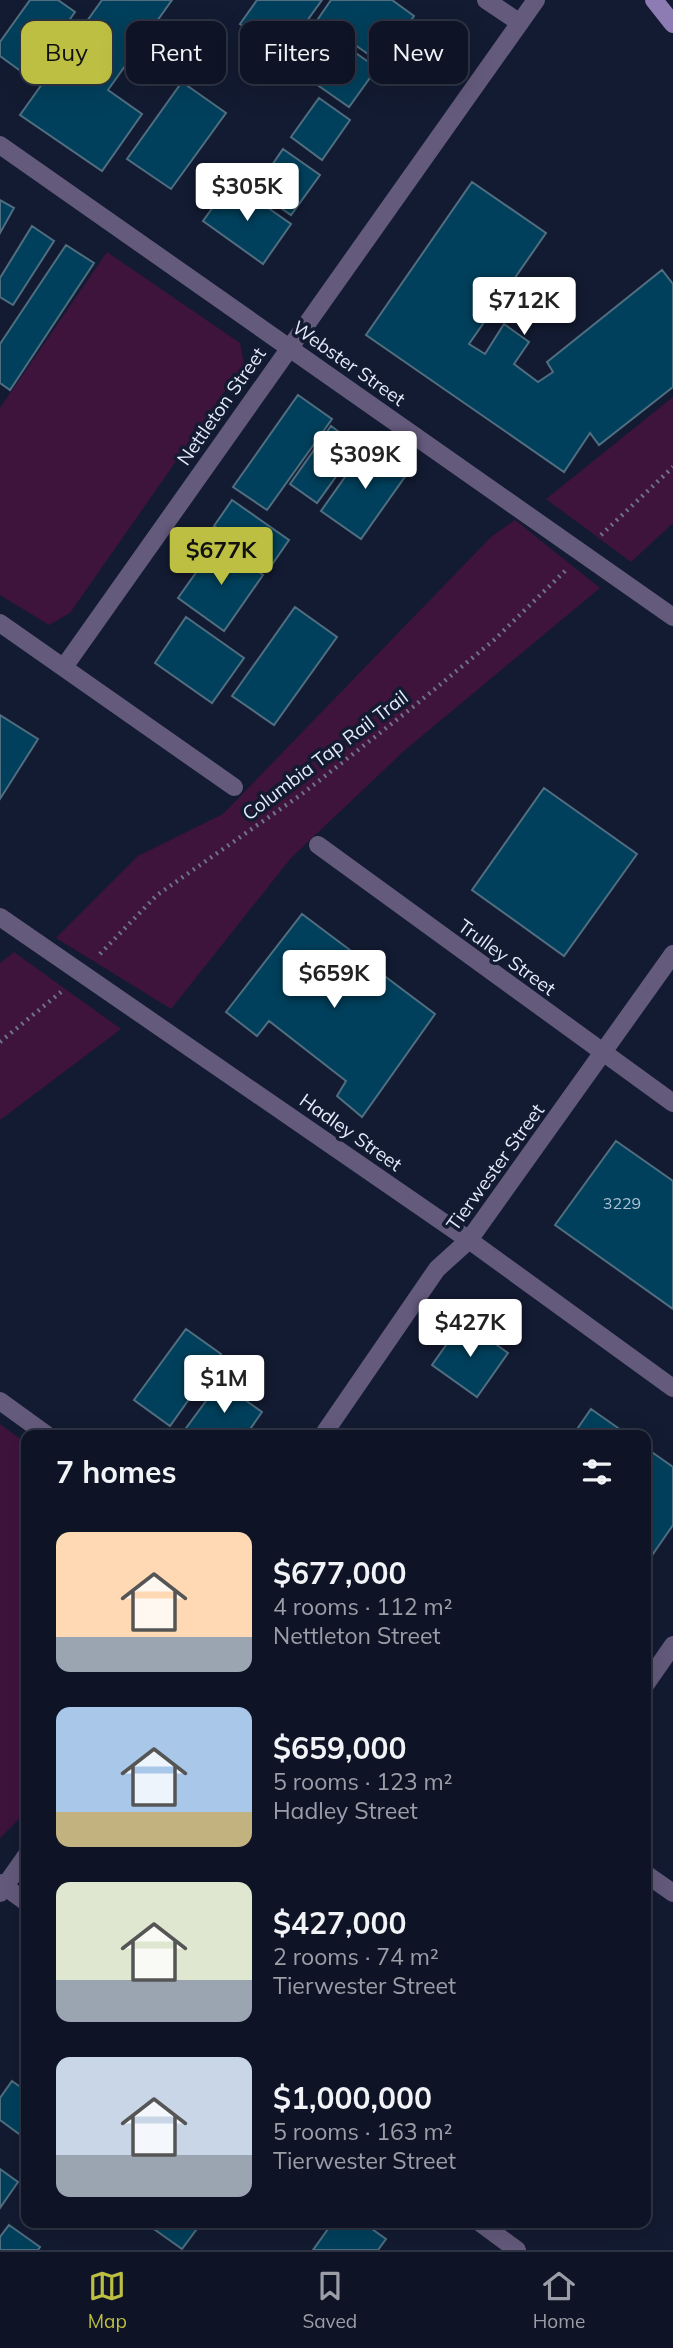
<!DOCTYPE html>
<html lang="en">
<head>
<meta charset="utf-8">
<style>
  :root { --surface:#0e1426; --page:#1c2132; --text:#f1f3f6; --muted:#9b9ea7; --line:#2e3343; --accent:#bdbf43 }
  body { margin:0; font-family:Mulish,sans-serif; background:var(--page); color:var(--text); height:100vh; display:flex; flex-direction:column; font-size:26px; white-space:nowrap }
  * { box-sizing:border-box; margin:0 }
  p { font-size:23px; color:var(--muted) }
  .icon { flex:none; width:38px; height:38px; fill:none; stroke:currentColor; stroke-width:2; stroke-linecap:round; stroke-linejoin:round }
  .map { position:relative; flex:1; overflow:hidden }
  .side { position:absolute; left:21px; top:1430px; width:630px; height:798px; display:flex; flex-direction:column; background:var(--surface); border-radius:14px; box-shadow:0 7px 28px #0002,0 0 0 2px var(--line) }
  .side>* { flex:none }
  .guide { position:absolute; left:21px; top:21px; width:632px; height:63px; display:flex; gap:14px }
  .price { position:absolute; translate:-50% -60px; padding:0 16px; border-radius:7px; background:#fff; color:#222; font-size:23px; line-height:46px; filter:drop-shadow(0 2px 4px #0008) }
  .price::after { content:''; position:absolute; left:50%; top:42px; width:21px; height:16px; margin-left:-10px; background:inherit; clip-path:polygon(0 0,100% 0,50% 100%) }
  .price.active { background:var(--accent); color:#111 }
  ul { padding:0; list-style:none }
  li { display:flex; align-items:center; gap:21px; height:175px; padding:0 35px }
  li span { display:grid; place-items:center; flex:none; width:196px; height:140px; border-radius:14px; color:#555 }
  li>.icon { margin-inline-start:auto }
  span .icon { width:84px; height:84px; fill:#fffc; stroke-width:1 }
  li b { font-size:30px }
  h2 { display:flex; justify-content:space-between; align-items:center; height:84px; padding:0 35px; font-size:30px }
  .pill { padding:0 24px; border-radius:14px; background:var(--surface); box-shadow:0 7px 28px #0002,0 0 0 2px var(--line); font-size:24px; line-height:63px }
  .pill.active { background:var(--accent); color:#111 }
  .menu { display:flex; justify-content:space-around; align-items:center; height:98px; border-top:2px solid var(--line); background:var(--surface); font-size:19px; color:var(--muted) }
  .menu a { display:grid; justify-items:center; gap:4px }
  .menu .active { color:var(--accent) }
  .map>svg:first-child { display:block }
  .green { fill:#3e133c }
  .building { fill:#01405c; stroke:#506e80; stroke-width:2 }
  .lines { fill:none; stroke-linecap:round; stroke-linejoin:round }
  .path { stroke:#6d7488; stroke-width:4.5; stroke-dasharray:2 5; stroke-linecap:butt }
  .street { stroke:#645a7c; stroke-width:18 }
  .secondary { stroke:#8d7cb3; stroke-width:18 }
  .labels { text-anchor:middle; stroke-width:7; stroke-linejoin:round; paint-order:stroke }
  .number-label { font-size:16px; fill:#aac0d2 }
  .street-label { font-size:19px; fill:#e3eafa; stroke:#131b32 }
</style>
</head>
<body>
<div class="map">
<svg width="673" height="2250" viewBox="0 0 673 2250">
  <rect width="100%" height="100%" fill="#131b32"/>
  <path class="green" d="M 107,252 L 240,343 L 244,364 L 70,613 L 49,625 L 0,595 L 0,408 Z
    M 673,397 L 673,523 L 631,562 L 546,499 Z
    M 515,520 L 600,588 L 405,750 L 291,858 L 171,1009 L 56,938 L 138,856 L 223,814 L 491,537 Z
    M 14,952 L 121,1029 L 0,1120 L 0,963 Z
    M 0,1424 L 26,1443 L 26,1812 L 0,1838 Z"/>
  <path class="building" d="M 30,0 L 58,0 L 75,12 L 29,77 L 0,56 L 0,42 Z
    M 102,0 L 172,0 L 108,90 L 142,114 L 102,171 L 20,115 Z
    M 257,0 L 322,0 L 283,54 L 240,24 Z
    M 331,0 L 392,0 L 414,16 L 381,63 L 318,19 Z
    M 343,44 L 377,68 L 349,107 L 316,84 Z
    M 182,82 L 226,113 L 171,189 L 127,159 Z
    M 319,98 L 350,120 L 322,160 L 291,137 Z
    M 283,149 L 320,175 L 291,215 L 255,190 Z
    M 231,182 L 291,224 L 263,264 L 203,221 Z
    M 472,182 L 546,233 L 469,344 L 485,354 L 504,324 L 529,342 L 514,364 L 538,382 L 553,372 L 547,362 L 662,270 L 673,284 L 673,387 L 599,445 L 590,433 L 564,472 L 366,335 Z
    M 0,200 L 14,208 L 0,233 Z
    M 32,226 L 54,241 L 13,305 L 0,297 L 0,278 Z
    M 66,245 L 94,263 L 10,390 L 0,383 L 0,344 Z
    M 298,395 L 332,419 L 267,510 L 233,487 Z
    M 331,426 L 358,446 L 317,503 L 290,484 Z
    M 369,443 L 409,471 L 361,539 L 321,511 Z
    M 232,500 L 289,540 L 271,566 L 214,526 Z
    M 217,543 L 263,575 L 224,631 L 178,598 Z
    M 295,607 L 337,637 L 274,725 L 232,696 Z
    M 186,617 L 244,658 L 212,703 L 155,663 Z
    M 0,715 L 38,739 L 0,799 Z
    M 544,788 L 637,854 L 564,956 L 472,890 Z
    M 302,914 L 435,1014 L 362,1117 L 337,1096 L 346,1081 L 269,1021 L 257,1036 L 226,1012 Z
    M 616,1141 L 673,1181 L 673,1309 L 555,1225 Z
    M 463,1321 L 508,1353 L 477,1397 L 432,1365 Z
    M 186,1329 L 221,1354 L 170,1426 L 134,1400 Z
    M 220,1382 L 262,1412 L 246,1435 L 181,1435 Z
    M 591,1409 L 628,1435 L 573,1435 Z
    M 646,1448 L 673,1467 L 673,1525 L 646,1564 Z
    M 12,2081 L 26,2091 L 26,2139 L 0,2120 L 0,2098 Z
    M 0,2169 L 18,2182 L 0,2208 Z
    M 144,2222 L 202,2222 L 182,2249 Z
    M 333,2222 L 362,2222 L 386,2239 L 378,2250 L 313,2250 Z
    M 9,2225 L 40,2247 L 38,2250 L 0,2250 L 0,2237 Z"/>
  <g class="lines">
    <path class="path" d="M 601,535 L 673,467
      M 100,954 L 157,895 L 302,794 L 413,707 L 494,640 L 565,571
      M 0,1042 L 61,992"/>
    <path class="street" d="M 486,0 L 520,23
      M 0,145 L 673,617
      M 0,623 L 234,787
      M 64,667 L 536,0
      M 318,845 L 673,1103
      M 0,917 L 469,1240 L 673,1388
      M 0,1401 L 47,1435
      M 323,1435 L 437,1269 L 469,1240 L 673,954
      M 646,1684 L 673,1645
      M 646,1874 L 673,1893
      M 0,1883 L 26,1902
      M 0,1893 L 26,1856
      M 479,2222 L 517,2250"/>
    <path class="secondary" d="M 654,0 L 673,24"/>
  </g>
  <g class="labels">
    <g class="number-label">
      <text x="622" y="1209">3229</text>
    </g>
    <g class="street-label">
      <text transform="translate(349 363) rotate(35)" y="7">Webster Street</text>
      <text transform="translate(221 406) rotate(-55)" y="7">Nettleton Street</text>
      <text transform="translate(325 755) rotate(-37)" y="7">Columbia Tap Rail Trail</text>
      <text transform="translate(507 957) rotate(36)" y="7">Trulley Street</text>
      <text transform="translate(351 1132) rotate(35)" y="7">Hadley Street</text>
      <text transform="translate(495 1167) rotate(-54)" y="7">Tierwester Street</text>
    </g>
  </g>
</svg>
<b class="price" style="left:247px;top:223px">$305K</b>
<b class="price" style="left:524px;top:337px">$712K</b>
<b class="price" style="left:365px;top:491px">$309K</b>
<b class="price active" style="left:221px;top:587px">$677K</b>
<b class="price" style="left:334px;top:1010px">$659K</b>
<b class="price" style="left:470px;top:1359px">$427K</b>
<b class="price" style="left:224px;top:1415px">$1M</b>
<div class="guide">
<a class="pill active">Buy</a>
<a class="pill">Rent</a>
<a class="pill">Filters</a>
<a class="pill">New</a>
</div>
<section class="side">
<h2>7 homes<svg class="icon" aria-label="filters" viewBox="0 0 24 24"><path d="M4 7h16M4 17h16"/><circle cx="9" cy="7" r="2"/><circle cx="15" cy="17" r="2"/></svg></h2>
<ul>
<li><span style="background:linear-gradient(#ffd9b3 75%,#9aa5b1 0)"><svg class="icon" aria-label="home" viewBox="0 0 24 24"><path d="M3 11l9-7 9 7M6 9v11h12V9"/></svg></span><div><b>$677,000</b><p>4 rooms · 112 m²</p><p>Nettleton Street</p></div></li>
<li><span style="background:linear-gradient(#a9c7e8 75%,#c2b280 0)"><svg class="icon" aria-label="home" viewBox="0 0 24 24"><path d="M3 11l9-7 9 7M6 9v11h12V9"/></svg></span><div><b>$659,000</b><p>5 rooms · 123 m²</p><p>Hadley Street</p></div></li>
<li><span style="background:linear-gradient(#dfe7d0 70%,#9aa5b1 0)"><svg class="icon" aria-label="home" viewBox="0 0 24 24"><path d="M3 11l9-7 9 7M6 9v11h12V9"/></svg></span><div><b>$427,000</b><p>2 rooms · 74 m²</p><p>Tierwester Street</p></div></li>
<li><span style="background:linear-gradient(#c9d6e8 70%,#9aa5b1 0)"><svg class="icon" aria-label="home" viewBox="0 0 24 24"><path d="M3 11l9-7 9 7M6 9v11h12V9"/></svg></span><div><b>$1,000,000</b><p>5 rooms · 163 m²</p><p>Tierwester Street</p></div></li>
</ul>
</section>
</div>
<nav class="menu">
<a class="active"><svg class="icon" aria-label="map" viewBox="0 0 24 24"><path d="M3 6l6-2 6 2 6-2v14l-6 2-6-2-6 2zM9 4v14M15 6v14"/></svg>Map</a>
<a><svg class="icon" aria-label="saved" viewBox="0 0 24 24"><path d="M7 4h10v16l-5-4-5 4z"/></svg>Saved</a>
<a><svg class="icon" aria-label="home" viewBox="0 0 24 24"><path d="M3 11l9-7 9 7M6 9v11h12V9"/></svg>Home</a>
</nav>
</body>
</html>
